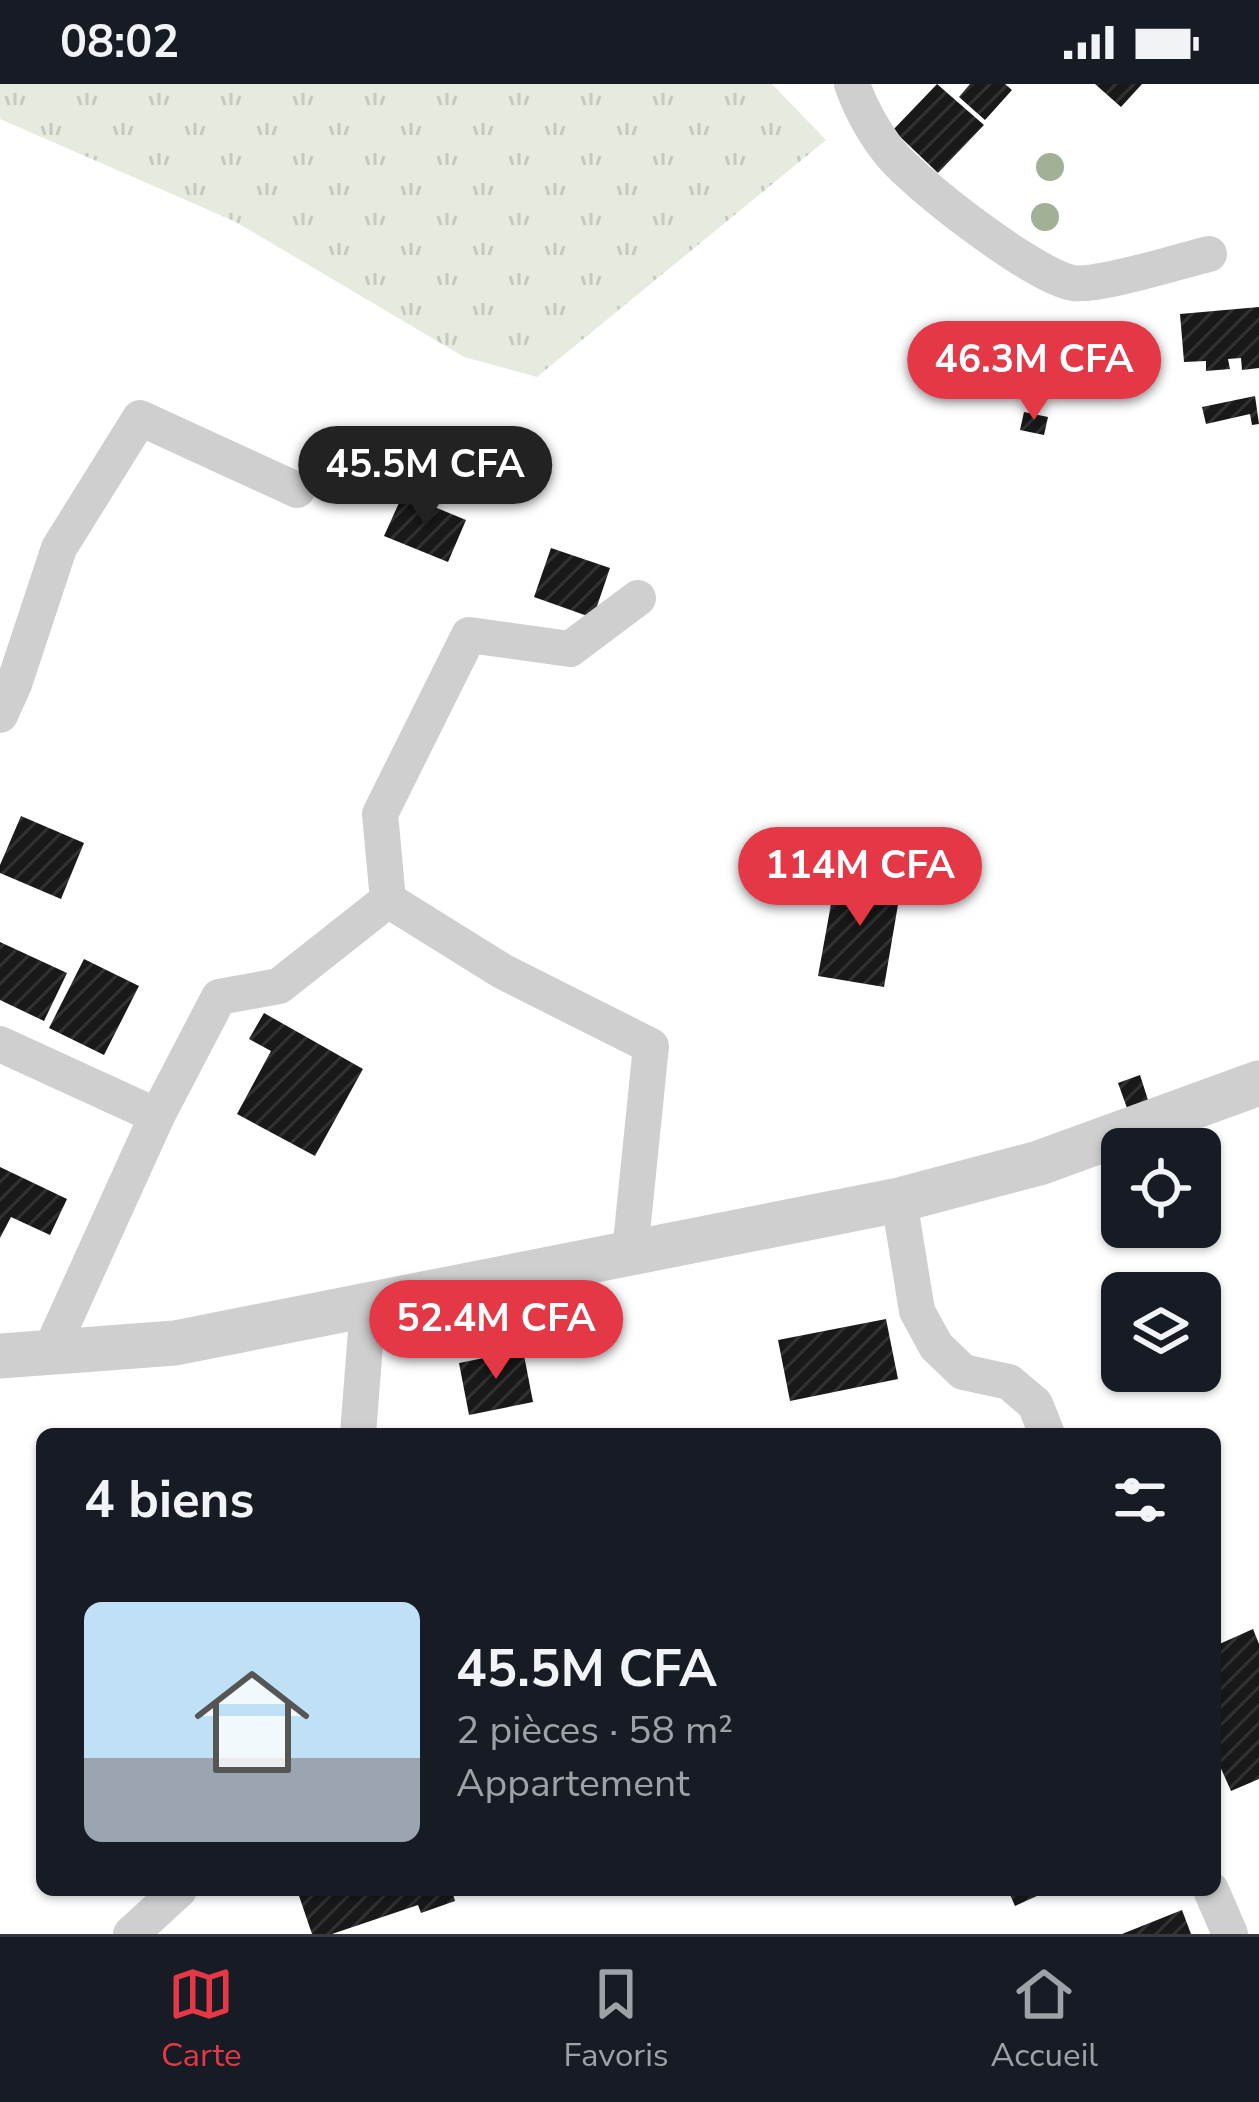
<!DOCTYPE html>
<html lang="fr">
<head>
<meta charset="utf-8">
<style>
  :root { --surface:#171b24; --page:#20242c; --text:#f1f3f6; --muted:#9ea1a6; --line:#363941; --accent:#e53846 }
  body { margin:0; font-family:"Nunito Sans",sans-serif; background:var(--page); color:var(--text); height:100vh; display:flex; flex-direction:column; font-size:45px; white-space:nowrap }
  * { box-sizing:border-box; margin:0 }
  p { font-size:39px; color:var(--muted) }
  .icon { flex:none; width:66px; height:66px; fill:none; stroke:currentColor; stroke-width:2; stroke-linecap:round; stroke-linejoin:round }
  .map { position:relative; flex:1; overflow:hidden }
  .side { position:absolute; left:36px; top:1344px; width:1185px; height:468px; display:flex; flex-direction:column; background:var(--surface); border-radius:18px; box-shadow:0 3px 9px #0004 }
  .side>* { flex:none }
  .fabs { position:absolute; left:1101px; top:1044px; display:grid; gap:24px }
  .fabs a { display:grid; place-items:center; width:120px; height:120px; border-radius:18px; background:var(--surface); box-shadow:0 3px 9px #0004; font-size:60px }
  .price { position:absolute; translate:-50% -102px; padding:0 27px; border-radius:42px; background:var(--accent); color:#fff; font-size:39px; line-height:78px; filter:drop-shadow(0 3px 6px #0008) }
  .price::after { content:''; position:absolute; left:50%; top:72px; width:36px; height:27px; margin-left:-18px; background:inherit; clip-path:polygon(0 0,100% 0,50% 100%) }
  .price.current { background:#222; color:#fff }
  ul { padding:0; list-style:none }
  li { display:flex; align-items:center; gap:36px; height:300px; padding:0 48px }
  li+li { border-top:3px solid var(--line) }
  li span { display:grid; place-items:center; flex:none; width:336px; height:240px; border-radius:18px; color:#555 }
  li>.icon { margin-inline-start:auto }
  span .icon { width:144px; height:144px; fill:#fffc; stroke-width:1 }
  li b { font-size:51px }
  h2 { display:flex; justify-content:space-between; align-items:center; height:144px; padding:0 48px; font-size:51px }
  .status { display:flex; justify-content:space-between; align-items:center; height:84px; padding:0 60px; background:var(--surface); direction:ltr }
  .status svg { height:33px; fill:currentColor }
  .tab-bar { display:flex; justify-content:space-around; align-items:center; height:168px; border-top:3px solid var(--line); background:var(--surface); font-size:33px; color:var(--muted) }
  .tab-bar a { display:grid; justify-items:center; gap:6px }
  .tab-bar .current { color:var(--accent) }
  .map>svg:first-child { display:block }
  .grass { fill:url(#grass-tufts) }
  .building { fill:url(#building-hatch) }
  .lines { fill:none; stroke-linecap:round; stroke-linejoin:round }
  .minor { stroke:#cfcfcf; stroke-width:36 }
  .tertiary { stroke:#cfcfcf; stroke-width:45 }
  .tree { fill:#a2b095 }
</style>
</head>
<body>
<div class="status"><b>08:02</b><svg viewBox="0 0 49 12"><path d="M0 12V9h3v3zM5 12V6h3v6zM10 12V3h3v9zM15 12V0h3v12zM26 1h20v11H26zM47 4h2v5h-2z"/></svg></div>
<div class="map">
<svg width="1259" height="1850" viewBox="0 0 1259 1850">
  <defs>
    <pattern id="grass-tufts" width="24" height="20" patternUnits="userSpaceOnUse" patternTransform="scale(3)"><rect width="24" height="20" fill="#e5ebde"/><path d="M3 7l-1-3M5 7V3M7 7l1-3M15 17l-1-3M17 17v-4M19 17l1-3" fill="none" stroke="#c5cabf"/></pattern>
    <pattern id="building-hatch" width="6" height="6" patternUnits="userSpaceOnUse" patternTransform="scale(3)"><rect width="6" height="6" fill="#191919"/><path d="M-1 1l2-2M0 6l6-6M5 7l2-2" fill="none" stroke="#323232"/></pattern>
  </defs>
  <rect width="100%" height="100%" fill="#fff"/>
  <path class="grass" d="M 0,0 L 772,0 L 826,56 L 537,293 L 464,273 L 236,138 L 0,35 Z"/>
  <path class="building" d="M 937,0 L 984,41 L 938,89 L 893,46 Z
    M 970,0 L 1005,0 L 1012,6 L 985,36 L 959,13 Z
    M 1095,0 L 1142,0 L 1121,23 Z
    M 1259,223 L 1259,284 L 1242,286 L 1241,274 L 1228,275 L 1230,285 L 1206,287 L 1206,277 L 1184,278 L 1180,230 Z
    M 1255,312 L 1259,340 L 1252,341 L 1250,330 L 1206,340 L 1202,323 Z
    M 1024,328 L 1048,333 L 1044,351 L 1020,346 Z
    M 403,410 L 466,436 L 448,478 L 384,452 Z
    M 551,464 L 610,484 L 593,534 L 534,513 Z
    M 21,732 L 84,759 L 61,815 L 0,789 L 0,781 Z
    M 837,787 L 902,797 L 884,903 L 818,892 Z
    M 0,858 L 67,889 L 44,937 L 0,916 Z
    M 84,875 L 139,902 L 104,971 L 49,944 Z
    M 264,929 L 363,985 L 315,1072 L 237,1030 L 271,967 L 249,955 Z
    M 1140,991 L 1148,1016 L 1127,1024 L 1118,999 Z
    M 0,1083 L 67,1115 L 50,1151 L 11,1133 L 0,1154 Z
    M 886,1235 L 898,1295 L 790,1317 L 778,1256 Z
    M 523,1266 L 533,1318 L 469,1331 L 459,1279 Z
    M 1253,1545 L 1259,1560 L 1259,1695 L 1231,1707 L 1215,1671 L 1215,1562 Z
    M 297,1806 L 452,1806 L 455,1817 L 421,1829 L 418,1821 L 332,1850 L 312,1850 Z
    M 1008,1806 L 1050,1806 L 1015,1822 Z
    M 1182,1826 L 1191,1850 L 1122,1850 Z"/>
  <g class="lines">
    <path class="minor" d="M 852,0 C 859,21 873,47 887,65 C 910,97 1035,193 1073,199 C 1099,203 1179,177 1209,170
      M 0,631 L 14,600 L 59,464 L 140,334 L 297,406
      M 0,960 L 157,1032
      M 899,1116 L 917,1227 L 936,1262 L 963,1288 L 1009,1298 L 1035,1320 L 1047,1350
      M 630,1168 L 651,962 L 502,887 L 388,816 L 380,730 L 469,551 L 570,565 L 638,514
      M 50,1268 L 157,1032 L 219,913 L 279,902 L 388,816
      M 358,1350 L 368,1222
      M 1211,1806 L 1230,1850
      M 131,1850 L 179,1806"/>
    <path class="tertiary" d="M 0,1272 L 175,1259 L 899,1116 L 1039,1079 L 1259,999"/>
  </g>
  <g class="tree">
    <circle cx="1050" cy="83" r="14"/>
    <circle cx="1045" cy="133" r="14"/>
  </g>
</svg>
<div class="fabs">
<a><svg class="icon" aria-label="locate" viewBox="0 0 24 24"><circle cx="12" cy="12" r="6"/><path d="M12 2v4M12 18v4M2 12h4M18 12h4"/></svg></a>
<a><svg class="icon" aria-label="layers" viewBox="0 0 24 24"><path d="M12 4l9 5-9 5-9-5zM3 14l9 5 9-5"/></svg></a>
</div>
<b class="price" style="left:1034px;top:339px">46.3M CFA</b>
<b class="price current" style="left:425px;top:444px">45.5M CFA</b>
<b class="price" style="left:860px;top:845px">114M CFA</b>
<b class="price" style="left:496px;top:1298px">52.4M CFA</b>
<section class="side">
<h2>4 biens<svg class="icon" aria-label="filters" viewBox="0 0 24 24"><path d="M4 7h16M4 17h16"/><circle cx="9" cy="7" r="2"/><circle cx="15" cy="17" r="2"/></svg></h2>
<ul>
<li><span style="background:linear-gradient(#bfe0f5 65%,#9aa5b1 0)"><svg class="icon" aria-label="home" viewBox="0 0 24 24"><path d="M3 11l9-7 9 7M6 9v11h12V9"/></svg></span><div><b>45.5M CFA</b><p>2 pièces · 58 m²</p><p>Appartement</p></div></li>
</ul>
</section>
</div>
<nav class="tab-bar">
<a class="current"><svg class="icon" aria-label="map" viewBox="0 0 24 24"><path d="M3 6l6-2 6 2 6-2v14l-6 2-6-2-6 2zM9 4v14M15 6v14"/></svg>Carte</a>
<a><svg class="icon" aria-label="saved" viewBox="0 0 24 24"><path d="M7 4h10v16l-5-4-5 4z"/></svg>Favoris</a>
<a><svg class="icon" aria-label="home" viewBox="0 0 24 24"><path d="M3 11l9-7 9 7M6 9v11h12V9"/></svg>Accueil</a>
</nav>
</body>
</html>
